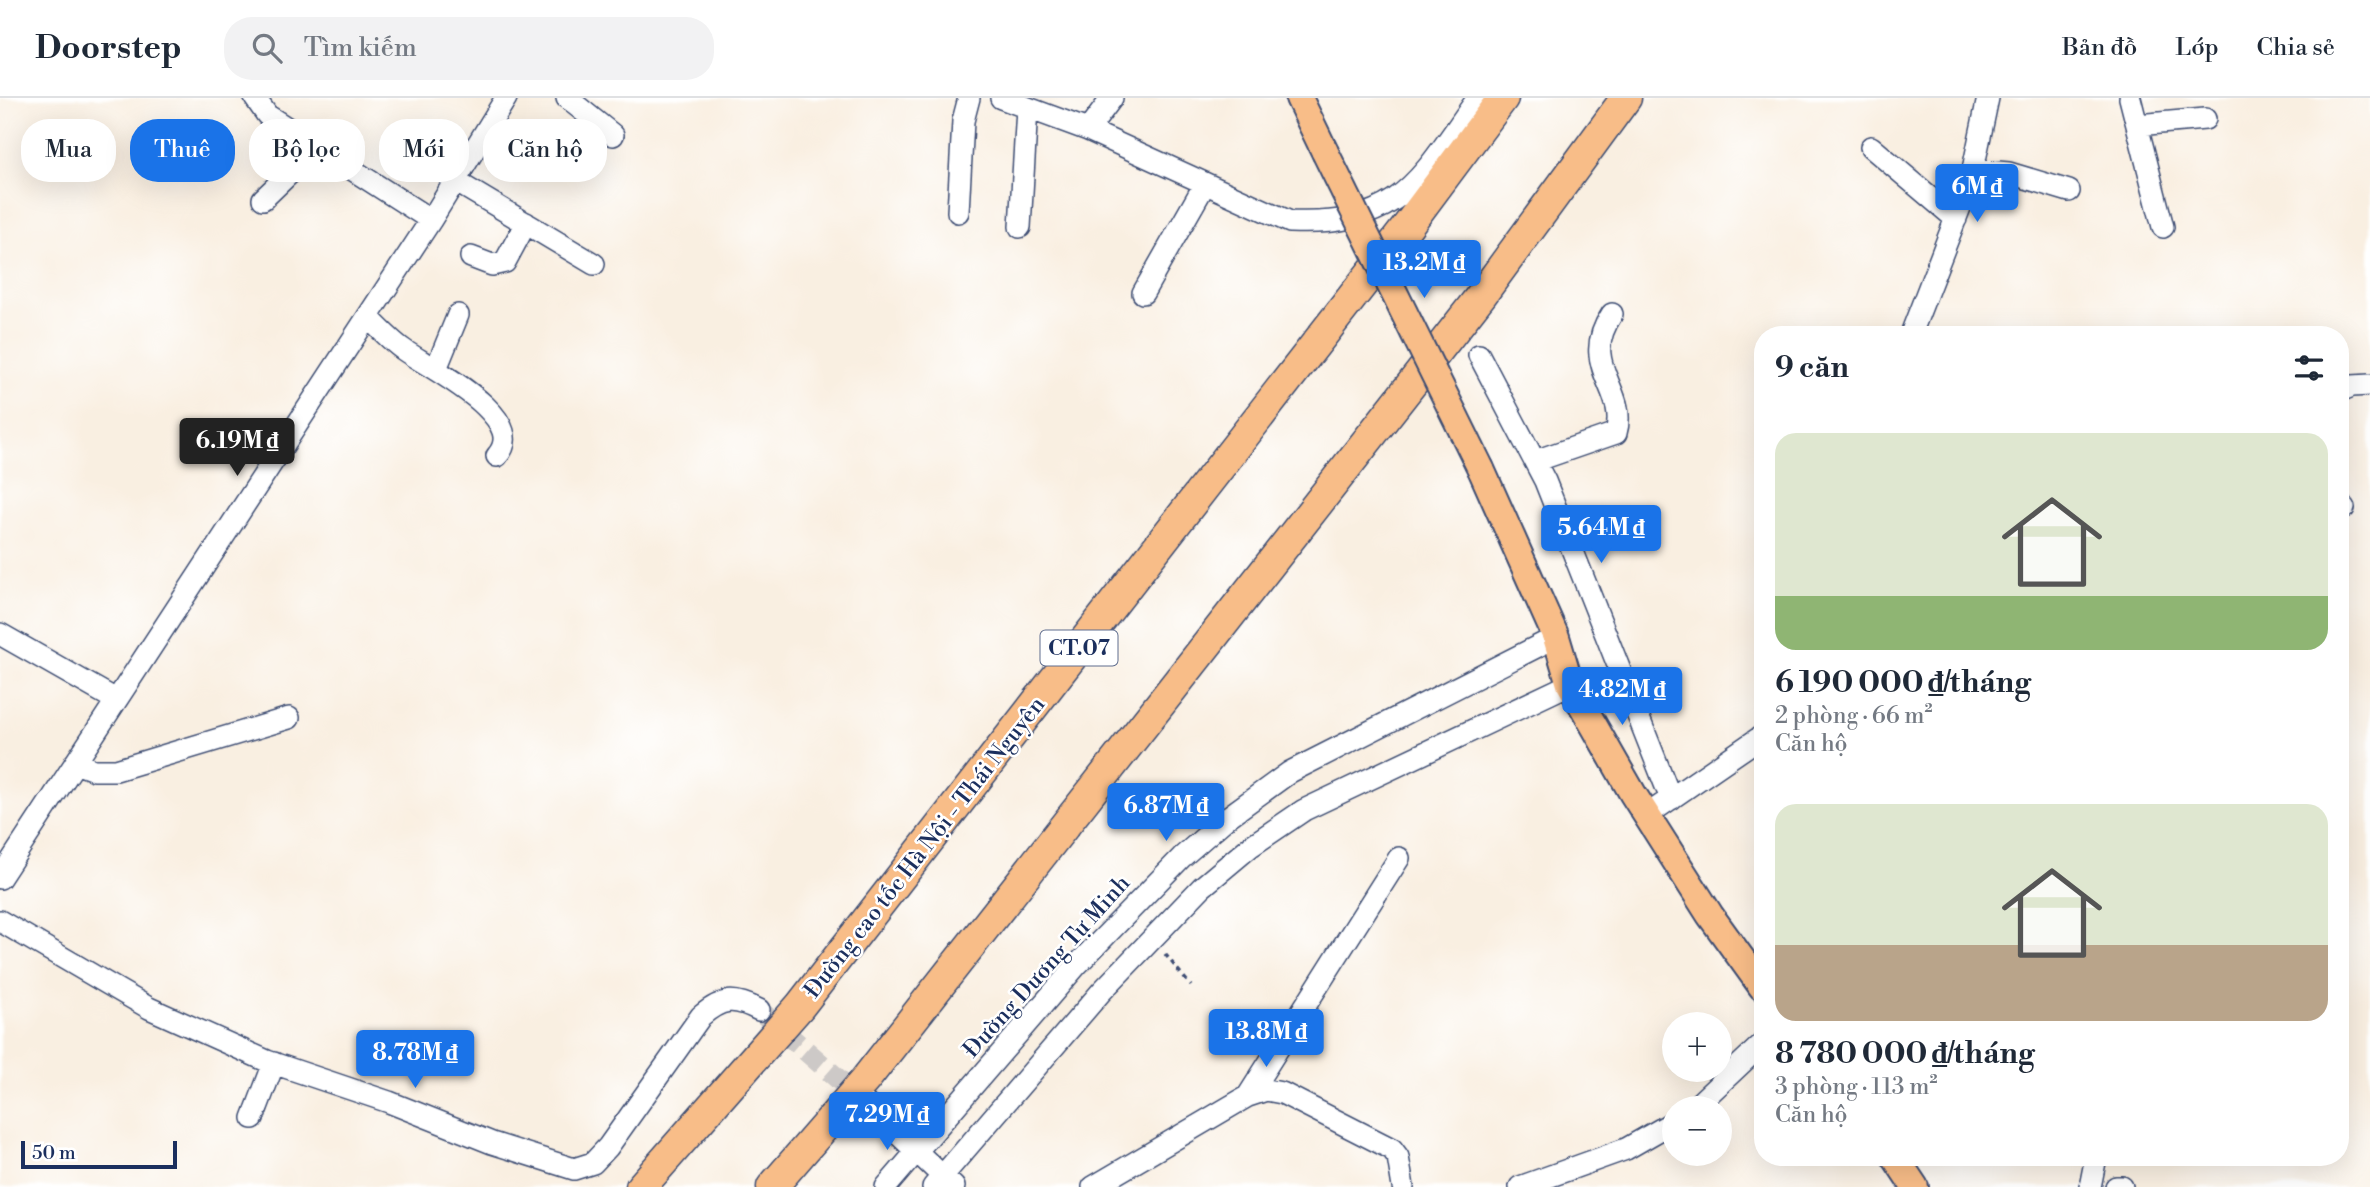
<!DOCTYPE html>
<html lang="vi">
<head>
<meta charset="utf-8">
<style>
  :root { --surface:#fff; --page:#f2f2f3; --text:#1f2937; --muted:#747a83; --line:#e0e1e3; --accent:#1a73e8 }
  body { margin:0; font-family:"Libre Bodoni",serif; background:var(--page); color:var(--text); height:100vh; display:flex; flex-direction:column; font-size:26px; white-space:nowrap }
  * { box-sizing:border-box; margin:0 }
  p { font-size:23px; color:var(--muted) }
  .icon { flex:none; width:38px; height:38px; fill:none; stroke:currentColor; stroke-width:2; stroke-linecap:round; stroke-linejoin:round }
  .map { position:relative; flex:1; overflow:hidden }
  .side { position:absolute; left:1754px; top:228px; width:595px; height:840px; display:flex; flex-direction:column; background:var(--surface); border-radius:28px; box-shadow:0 7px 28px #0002 }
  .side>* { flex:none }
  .banner { position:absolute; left:21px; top:21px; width:665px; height:63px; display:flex; gap:14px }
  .tools { position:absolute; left:1662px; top:914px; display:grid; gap:14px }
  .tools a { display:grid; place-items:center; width:70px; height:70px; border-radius:50%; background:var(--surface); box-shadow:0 7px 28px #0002; font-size:35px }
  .scale { position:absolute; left:21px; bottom:18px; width:156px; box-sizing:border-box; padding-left:7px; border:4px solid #1b2f5e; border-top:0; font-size:19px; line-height:24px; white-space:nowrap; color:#1b2f5e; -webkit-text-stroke:5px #fff; paint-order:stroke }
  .price { position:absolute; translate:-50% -60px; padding:0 16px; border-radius:7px; background:var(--accent); color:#fff; font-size:23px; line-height:46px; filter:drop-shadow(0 2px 4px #0008) }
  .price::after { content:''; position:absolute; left:50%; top:42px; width:21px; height:16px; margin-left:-10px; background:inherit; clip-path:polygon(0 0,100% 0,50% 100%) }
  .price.active { background:#222; color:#fff }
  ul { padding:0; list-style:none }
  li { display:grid; align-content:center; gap:14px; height:371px; padding:0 21px }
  li span { display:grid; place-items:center; height:217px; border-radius:21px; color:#555 }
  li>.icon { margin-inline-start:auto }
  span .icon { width:126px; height:126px; fill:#fffc; stroke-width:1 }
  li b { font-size:30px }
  h2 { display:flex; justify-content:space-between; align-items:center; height:84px; padding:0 21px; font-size:30px }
  .pill { padding:0 24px; border-radius:28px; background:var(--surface); box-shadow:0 7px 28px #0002; font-size:24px; line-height:63px }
  .pill.active { background:var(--accent); color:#fff }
  header { display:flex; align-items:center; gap:42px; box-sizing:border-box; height:98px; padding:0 35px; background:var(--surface); border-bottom:2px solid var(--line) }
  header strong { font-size:33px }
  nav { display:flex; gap:38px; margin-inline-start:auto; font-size:24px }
  .search { width:490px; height:63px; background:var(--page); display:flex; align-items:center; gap:18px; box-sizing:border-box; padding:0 24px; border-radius:28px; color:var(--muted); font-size:26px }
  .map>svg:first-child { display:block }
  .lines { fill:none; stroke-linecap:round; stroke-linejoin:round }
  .minor-tunnel { stroke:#cdc9c7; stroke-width:21; stroke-dasharray:21 10; stroke-linecap:butt }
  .minor-casing { stroke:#3c4c72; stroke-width:24 }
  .major-casing { stroke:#3c4c72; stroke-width:30 }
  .highway-casing { stroke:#3c4c72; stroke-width:33 }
  .path { stroke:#3c4c72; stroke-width:3.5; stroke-dasharray:5 5; stroke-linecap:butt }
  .minor { stroke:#fff; stroke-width:21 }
  .major { stroke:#f8bd88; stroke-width:26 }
  .highway { stroke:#f8bd88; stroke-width:30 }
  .major-bridge-casing { stroke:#3c4c72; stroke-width:30; stroke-linecap:butt }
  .major-bridge { stroke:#f8bd88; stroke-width:26 }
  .labels { text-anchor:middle; stroke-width:5; stroke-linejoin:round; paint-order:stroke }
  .shield { fill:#fff; stroke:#5f6d8e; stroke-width:2 }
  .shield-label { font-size:21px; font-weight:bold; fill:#1b2f5e }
  .street-label { font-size:23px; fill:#1b2f5e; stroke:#fff }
</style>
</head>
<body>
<header>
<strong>Doorstep</strong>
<div class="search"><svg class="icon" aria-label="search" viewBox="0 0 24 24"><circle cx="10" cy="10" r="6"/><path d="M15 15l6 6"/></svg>Tìm kiếm</div>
<nav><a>Bản đồ</a><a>Lớp</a><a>Chia sẻ</a></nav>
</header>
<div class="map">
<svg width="2370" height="1089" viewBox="0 0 2370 1089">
  <rect width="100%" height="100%" fill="#fff"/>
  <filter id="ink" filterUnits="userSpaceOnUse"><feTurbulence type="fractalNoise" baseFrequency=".0143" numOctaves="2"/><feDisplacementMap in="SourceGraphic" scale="14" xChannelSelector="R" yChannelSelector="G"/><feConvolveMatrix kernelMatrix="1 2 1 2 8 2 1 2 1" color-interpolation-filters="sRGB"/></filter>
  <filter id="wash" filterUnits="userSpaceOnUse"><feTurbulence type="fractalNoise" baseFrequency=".00686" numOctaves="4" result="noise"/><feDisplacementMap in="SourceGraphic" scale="28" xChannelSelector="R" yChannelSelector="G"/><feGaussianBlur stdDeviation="1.57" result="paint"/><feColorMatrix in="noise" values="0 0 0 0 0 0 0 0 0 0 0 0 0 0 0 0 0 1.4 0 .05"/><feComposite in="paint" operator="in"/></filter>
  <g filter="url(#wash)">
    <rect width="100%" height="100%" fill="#f9efe1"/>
  </g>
  <g filter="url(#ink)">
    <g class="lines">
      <path class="minor-tunnel" d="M 759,912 L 860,1000"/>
      <defs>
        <path id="minor" d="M 255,0 L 267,17 L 431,122
          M 567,0 L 613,37
          M 1001,0 L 1088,32 L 1290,124 C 1402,129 1420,80 1478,0
          M 2130,0 L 2163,129
          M 2137,27 L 2205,21
          M 1088,32 L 1112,0
          M 1871,49 L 1956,121
          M 1974,72 L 2009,75 L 2069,93
          M 455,83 L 594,166
          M 263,101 L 316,50
          M 958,114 L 963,23 L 969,0
          M 1020,129 L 1027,10
          M 471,159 L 492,167 L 505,164 L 526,125
          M 1143,195 L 1205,86
          M 368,219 C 379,230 391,243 404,252 C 429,270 532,320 497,358
          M 1911,236 L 1971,81 L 1988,0
          M 1479,257 L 1545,383 L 1671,701
          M 436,271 L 458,217
          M 2340,293 L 2352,288 L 2370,287
          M 1535,363 L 1616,335 C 1629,291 1577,268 1612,216
          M 2340,405 L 2344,410
          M 0,536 L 116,602
          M 75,665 L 94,672 L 116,672 L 289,620
          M 1647,717 L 1762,638
          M 0,780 L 431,122 L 506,0
          M 0,823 L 149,910 L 267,963 L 389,1004 L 492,1045 L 574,1071 L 593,1065 L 608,1049 L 701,918 C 722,900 734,899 759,912
          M 1248,998 L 1399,760
          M 860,1000 L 954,1089
          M 1694,1010 L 1762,946
          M 253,1020 L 274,965
          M 886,1089 L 1076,868 L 1182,759 L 1228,719 L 1290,674 L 1556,539
          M 933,1089 L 1101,894 L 1202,789 L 1251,748 L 1304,712 L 1570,586
          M 1093,1089 L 1248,998 L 1266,992 L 1282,995 L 1392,1051 L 1398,1059 L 1403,1089
          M 1520,1089 L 1626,1051 L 1675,1023
          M 2090,1089 L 2096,1059
          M 2116,1089 L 2122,1089"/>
        <path id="major" d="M 1299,0 L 1325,54
          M 1481,371 L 1556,539 L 1570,586 L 1633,696 L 1710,817 L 1762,889
          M 1895,1059 L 1915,1089"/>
        <path id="highway" d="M 641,1089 L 800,908 L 1406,130 L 1503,0
          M 772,1089 L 865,982 L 1483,195 L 1626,0"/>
      </defs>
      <use href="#minor" class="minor-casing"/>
      <use href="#major" class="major-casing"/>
      <use href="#highway" class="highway-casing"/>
      <path class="path" d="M 1165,856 L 1191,888"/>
      <use href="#minor" class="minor"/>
      <use href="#major" class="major"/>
      <use href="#highway" class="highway"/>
      <defs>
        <path id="major-bridge" d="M 1325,54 L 1481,371"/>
      </defs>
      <use href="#major-bridge" class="major-bridge-casing"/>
      <use href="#major-bridge" class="major-bridge"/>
    </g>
  </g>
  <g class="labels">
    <rect class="shield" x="1040.5" y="532.5" width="77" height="35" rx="5"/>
    <g class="shield-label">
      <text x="1079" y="557">CT.07</text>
    </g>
    <g class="street-label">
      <text transform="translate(924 749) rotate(-52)" y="8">Đường cao tốc Hà Nội - Thái Nguyên</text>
      <text transform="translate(1046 868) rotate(-48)" y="8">Đường Dương Tự Minh</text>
    </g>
  </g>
</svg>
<div class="tools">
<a>+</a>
<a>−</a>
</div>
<div class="scale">50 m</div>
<b class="price" style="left:1977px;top:126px">6M ₫</b>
<b class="price" style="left:1424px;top:202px">13.2M ₫</b>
<b class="price active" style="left:237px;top:380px">6.19M ₫</b>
<b class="price" style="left:1601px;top:467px">5.64M ₫</b>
<b class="price" style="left:1622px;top:629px">4.82M ₫</b>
<b class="price" style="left:1166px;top:745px">6.87M ₫</b>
<b class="price" style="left:1266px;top:971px">13.8M ₫</b>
<b class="price" style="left:415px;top:992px">8.78M ₫</b>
<b class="price" style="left:887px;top:1054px">7.29M ₫</b>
<div class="banner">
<a class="pill">Mua</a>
<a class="pill active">Thuê</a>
<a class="pill">Bộ lọc</a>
<a class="pill">Mới</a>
<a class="pill">Căn hộ</a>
</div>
<section class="side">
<h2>9 căn<svg class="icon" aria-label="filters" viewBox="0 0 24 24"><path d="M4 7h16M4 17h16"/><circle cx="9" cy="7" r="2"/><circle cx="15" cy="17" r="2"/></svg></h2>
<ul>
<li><span style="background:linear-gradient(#dfe7d0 75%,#8fb573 0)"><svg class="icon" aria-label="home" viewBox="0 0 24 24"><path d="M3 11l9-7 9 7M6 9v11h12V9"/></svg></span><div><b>6 190 000 ₫/tháng</b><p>2 phòng · 66 m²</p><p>Căn hộ</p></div></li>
<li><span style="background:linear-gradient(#dfe7d0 65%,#b9a48a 0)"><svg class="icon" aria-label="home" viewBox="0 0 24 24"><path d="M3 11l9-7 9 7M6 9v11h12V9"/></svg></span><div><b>8 780 000 ₫/tháng</b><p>3 phòng · 113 m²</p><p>Căn hộ</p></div></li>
</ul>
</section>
</div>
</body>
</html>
